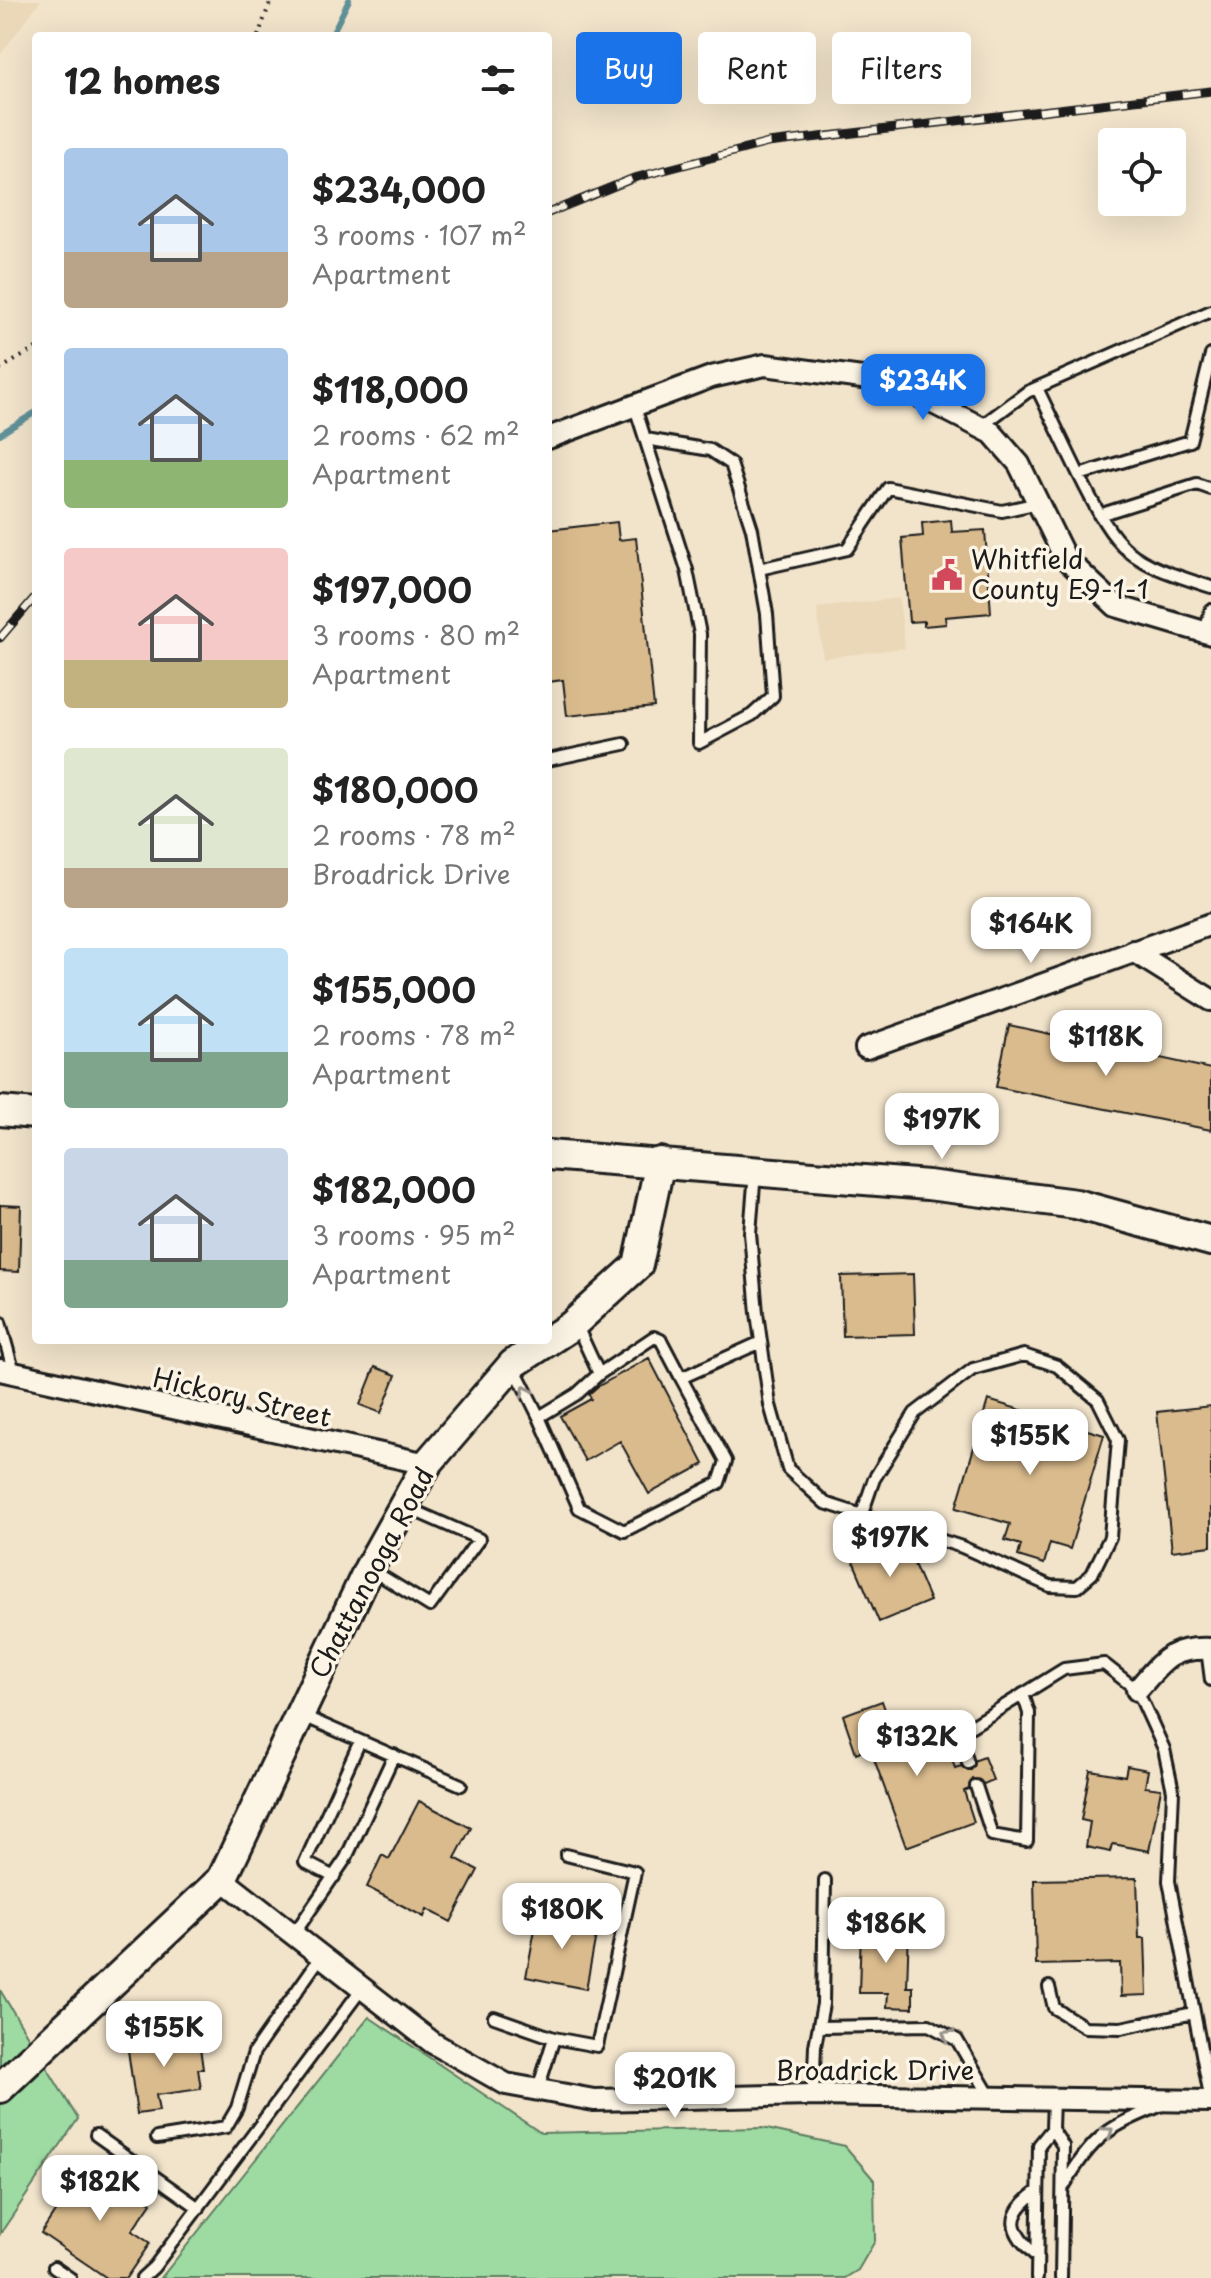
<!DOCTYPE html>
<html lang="en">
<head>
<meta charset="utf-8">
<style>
  :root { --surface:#fff; --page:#f6f6f6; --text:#222; --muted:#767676; --accent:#1a73e8 }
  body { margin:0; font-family:"Playpen Sans",sans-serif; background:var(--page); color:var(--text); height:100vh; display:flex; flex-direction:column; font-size:30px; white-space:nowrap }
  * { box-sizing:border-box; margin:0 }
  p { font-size:26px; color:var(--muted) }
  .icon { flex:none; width:44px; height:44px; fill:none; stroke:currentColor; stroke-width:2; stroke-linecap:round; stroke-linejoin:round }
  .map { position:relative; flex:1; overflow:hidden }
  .panel { position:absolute; left:32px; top:32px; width:520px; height:1312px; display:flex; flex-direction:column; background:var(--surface); border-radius:8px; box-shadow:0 8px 32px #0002 }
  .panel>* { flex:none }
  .banner { position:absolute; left:576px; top:32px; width:514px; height:72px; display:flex; gap:16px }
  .controls { position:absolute; left:1098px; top:128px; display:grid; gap:16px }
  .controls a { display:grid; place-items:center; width:88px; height:88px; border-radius:8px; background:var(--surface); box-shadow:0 8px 32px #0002; font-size:40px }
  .price { position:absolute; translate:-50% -68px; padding:0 18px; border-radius:16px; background:#fff; color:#222; font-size:26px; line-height:52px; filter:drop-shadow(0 2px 4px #0008) }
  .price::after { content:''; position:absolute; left:50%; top:48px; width:24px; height:18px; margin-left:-12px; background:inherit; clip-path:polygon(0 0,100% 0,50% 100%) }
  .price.on { background:var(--accent); color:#fff }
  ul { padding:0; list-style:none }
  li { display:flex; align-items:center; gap:24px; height:200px; padding:0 32px }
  li span { display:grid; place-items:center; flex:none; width:224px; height:160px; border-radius:8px; color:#555 }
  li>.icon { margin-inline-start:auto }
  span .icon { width:96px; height:96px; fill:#fffc; stroke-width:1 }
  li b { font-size:34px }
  h2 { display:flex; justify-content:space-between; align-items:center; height:96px; padding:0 32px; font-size:34px }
  .chip { padding:0 28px; border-radius:8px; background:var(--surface); box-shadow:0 8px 32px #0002; font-size:28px; line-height:72px }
  .chip.on { background:var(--accent); color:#fff }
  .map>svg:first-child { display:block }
  .built { fill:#ebd8b8 }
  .green { fill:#9edba3; stroke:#5d7c60; stroke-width:2 }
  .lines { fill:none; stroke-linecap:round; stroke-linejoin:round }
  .stream { stroke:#609098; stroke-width:6 }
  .building { fill:#dabb8d; stroke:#1c1c1c; stroke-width:2 }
  .lane-casing { stroke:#1c1c1c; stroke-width:16 }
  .street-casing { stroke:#1c1c1c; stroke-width:26 }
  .secondary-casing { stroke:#1c1c1c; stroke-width:34 }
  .path { stroke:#1c1c1c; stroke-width:4; stroke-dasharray:2 6; stroke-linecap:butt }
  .lane { stroke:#fcf5e5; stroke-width:10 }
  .street { stroke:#fcf5e5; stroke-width:20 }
  .secondary { stroke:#fcf5e5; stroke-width:28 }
  .rail-casing { stroke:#1c1c1c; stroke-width:9 }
  .rail { stroke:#fcf5e5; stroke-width:6; stroke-dasharray:18; stroke-linecap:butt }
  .oneway { stroke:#97938b }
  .labels { text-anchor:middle; stroke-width:7; stroke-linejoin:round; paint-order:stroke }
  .poi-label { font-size:26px; fill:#1c1c1c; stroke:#fcf5e5; text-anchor:start }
  .street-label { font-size:26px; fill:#1c1c1c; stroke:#fcf5e5 }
</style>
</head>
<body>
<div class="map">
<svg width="1211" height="2278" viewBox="0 0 1211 2278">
  <rect width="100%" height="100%" fill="#f2e4cb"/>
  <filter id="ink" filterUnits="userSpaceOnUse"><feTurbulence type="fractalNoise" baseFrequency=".0125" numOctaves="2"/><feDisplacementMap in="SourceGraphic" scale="16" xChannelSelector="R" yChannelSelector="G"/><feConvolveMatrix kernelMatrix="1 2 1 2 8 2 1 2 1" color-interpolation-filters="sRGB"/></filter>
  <g filter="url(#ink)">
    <path class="built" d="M 0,0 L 41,0 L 0,55 Z
      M 899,598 L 905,648 L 823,658 L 817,608 Z"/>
    <path class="green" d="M 0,1990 L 78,2119 L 0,2234 Z
      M 369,2017 L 541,2133 L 762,2128 L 845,2146 L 874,2180 L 875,2241 L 858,2270 L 845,2278 L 161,2278 Z"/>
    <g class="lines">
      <path class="stream" d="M 331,36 L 349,0
        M 0,434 L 36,412"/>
    </g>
    <path class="building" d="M 951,520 L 952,532 L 985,530 L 991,613 L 945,617 L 946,624 L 924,626 L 924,621 L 909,622 L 902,538 L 923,536 L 922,523 Z
      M 617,522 L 619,540 L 636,538 L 654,707 L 567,716 L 563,680 L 548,682 L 548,530 Z
      M 1009,1025 L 1211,1069 L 1211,1130 L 996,1087 Z
      M 0,1205 L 21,1206 L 19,1272 L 0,1271 Z
      M 913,1274 L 915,1334 L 843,1336 L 841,1276 Z
      M 649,1358 L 704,1464 L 649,1494 L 620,1441 L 585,1461 L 560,1416 L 591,1399 L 589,1394 L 597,1387 Z
      M 375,1367 L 396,1375 L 381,1413 L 360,1405 Z
      M 988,1400 L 1104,1435 L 1070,1549 L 1050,1543 L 1044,1564 L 1018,1556 L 1021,1545 L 1005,1540 L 1010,1524 L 956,1508 Z
      M 1211,1406 L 1211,1546 L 1172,1551 L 1157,1412 Z
      M 902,1536 L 930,1601 L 879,1622 L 851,1556 Z
      M 882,1701 L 901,1755 L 945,1739 L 955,1768 L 961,1766 L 971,1770 L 976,1760 L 984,1757 L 993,1780 L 984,1784 L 973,1779 L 969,1789 L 964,1791 L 974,1822 L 906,1847 L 870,1748 L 856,1753 L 843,1715 Z
      M 1127,1766 L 1148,1770 L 1145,1787 L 1161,1789 L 1149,1851 L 1113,1844 L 1111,1852 L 1086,1847 L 1090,1822 L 1081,1820 L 1090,1770 L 1125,1776 Z
      M 419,1801 L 471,1828 L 455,1858 L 478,1870 L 451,1922 L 427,1909 L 424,1917 L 367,1887 L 382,1855 L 389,1859 Z
      M 1137,1878 L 1139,1938 L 1145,1938 L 1147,1995 L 1121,1996 L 1120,1963 L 1036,1965 L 1034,1880 Z
      M 538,1913 L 598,1924 L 586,1989 L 526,1977 Z
      M 861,1928 L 909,1929 L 907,1987 L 913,1987 L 913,2008 L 887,2007 L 888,1993 L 859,1993 Z
      M 198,2033 L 203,2069 L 198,2069 L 201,2089 L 156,2095 L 159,2111 L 137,2114 L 127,2043 Z
      M 89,2160 L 151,2203 L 132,2231 L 150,2243 L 126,2278 L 107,2278 L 41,2233 Z"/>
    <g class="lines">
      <defs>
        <path id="lane" d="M 1037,388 L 1079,475 L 1190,441 L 1211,355
          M 634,404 L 687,570 L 700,634 L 699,743 L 752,715 L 773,696 L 767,614 L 752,529 L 731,464 L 710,450 L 646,439
          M 980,427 L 1027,392 L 1211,311
          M 1079,475 C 1119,555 1126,560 1211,587
          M 1099,515 L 1197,484 L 1211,489
          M 759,569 L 847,549 L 888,488 L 1002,511 L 1039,503
          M 1205,632 L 1211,610
          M 548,760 L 624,744
          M 755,1172 L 750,1233 L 757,1313 L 770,1405 L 788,1469 L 825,1503 L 962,1547 L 1050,1586 L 1077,1587 L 1092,1574 L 1110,1537 L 1118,1440 L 1098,1400 L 1057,1366 L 1024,1355 L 973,1369 L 915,1413 L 874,1479 L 862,1514
          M 0,1322 L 14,1373
          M 576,1324 L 599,1374
          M 515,1369 L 539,1417
          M 681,1378 L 726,1461 L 719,1483 L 624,1531 L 579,1508 L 539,1417 L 577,1394 L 599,1374 L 654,1337 L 661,1340 L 681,1378 L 761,1342
          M 370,1569 L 430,1606 L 479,1539 L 406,1507
          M 1207,1649 L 1211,1680
          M 301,1715 L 461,1785
          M 968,1763 L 959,1734 L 1064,1669 L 1104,1664 L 1137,1690 L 1164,1749 L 1173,1791 L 1169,1881 L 1211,2101
          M 976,1786 L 992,1835 L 1027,1841 L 1029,1713 L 1023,1694
          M 334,1877 L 305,1862 L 360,1741
          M 294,1934 L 346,1858 L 394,1755
          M 1049,1987 L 1054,2008 L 1085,2027 L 1121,2028 L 1194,2013
          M 494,2017 L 554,2038
          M 819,2027 L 929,2025 L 957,2040 L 991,2098
          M 538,2089 L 554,2038 L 597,2046 L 635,1872 L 566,1855
          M 813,2095 L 815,2046 L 823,2004 L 825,1880
          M 1052,2129 L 1063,2146 L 1061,2278
          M 96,2135 L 199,2208
          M 157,2138 L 226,2127 L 237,2108 L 254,2052 L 322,1955
          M 1064,2186 C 1093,2135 1109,2127 1162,2105
          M 1037,2257 C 1009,2230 1004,2216 1038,2191
          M 54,2267 L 70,2278
          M 142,2278 L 154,2267 L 363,1987
          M 1037,2278 L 1039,2145 L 1052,2129 L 1053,2098"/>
        <path id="street" d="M 548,438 L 711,377 L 765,365 L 892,382 L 992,433 L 1019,464 L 1065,558 L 1116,606 L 1211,634
          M 1133,951 L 1211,1000
          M 866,1048 L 1211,924
          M 0,1370 L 427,1464
          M 1137,1690 C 1163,1661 1169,1647 1211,1649
          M 222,1879 L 433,2043 L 506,2084 L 594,2100 L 813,2095 L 1211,2101"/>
        <path id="secondary" d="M 0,1111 L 36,1114
          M 548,1155 L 928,1185 L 1076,1204 L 1211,1241
          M 0,2088 L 222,1879 L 369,1568 L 427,1464 L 513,1364 L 571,1326 L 638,1265 L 660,1162"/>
      </defs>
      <use href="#lane" class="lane-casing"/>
      <use href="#street" class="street-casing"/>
      <use href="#secondary" class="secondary-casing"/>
      <path class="path" d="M 258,36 L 271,0
        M 0,369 L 36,348"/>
      <use href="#lane" class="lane"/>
      <use href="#street" class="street"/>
      <use href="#secondary" class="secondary"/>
      <defs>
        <path id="rail" d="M 548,213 L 634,178 L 768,143 L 1211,91
          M 0,638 L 36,596"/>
      </defs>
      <use href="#rail" class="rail-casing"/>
      <use href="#rail" class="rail"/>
    </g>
    <defs><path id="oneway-chevron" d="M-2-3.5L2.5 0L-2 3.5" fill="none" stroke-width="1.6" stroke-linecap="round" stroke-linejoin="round" transform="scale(2)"/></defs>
    <g class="oneway">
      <use href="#oneway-chevron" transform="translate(526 1391) rotate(-115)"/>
      <use href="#oneway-chevron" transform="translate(947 2035) rotate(-149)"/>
      <use href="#oneway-chevron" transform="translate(1108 2132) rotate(-35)"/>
    </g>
  </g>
  <defs>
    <symbol id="civic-bare" viewBox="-9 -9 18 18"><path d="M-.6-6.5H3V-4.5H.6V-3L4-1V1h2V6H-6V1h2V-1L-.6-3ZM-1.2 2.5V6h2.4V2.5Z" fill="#d1495b" stroke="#fcf5e5" stroke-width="2.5" paint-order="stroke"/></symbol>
  </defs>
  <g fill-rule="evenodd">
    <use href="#civic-bare" x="925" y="553" width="44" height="44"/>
  </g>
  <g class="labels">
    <g class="poi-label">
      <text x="971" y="569">Whitfield<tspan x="971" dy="30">County E9-1-1</tspan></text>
    </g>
    <g class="street-label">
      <text transform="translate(242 1398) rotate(13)" y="9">Hickory Street</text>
      <text transform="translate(372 1573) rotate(-62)" y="9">Chattanooga Road</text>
      <text x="875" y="2080">Broadrick Drive</text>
    </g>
  </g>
</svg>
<div class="controls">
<a><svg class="icon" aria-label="locate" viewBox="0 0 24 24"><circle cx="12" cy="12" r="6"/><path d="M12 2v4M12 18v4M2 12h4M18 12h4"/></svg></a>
</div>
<b class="price on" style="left:923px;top:422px">$234K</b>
<b class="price" style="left:1031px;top:965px">$164K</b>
<b class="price" style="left:1106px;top:1078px">$118K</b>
<b class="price" style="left:942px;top:1161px">$197K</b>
<b class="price" style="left:1030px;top:1477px">$155K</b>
<b class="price" style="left:890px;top:1579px">$197K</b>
<b class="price" style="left:917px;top:1778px">$132K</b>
<b class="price" style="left:562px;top:1951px">$180K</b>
<b class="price" style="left:886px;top:1965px">$186K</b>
<b class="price" style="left:164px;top:2069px">$155K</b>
<b class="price" style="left:675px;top:2120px">$201K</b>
<b class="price" style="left:100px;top:2223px">$182K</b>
<div class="banner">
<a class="chip on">Buy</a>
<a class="chip">Rent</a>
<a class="chip">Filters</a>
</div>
<section class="panel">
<h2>12 homes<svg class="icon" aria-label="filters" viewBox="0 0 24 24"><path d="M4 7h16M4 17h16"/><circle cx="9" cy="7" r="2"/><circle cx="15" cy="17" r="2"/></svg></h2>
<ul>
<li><span style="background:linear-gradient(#a9c7e8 65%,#b9a48a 0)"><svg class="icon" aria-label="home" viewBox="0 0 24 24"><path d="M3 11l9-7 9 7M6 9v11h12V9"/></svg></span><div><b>$234,000</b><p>3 rooms · 107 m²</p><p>Apartment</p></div></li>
<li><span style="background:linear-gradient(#a9c7e8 70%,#8fb573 0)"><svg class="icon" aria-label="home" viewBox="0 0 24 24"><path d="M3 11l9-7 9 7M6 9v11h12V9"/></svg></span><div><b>$118,000</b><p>2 rooms · 62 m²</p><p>Apartment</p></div></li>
<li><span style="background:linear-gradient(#f6c9c9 70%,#c2b280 0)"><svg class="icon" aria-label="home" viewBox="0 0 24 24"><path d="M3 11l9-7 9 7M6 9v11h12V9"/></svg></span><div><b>$197,000</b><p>3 rooms · 80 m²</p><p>Apartment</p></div></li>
<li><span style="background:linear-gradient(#dfe7d0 75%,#b9a48a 0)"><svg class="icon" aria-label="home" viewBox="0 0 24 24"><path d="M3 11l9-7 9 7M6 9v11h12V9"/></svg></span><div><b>$180,000</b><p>2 rooms · 78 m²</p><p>Broadrick Drive</p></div></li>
<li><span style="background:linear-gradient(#bfe0f5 65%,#7fa58c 0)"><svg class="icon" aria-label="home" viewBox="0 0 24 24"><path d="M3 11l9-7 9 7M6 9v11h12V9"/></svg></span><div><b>$155,000</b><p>2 rooms · 78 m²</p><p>Apartment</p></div></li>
<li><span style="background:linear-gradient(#c9d6e8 70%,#7fa58c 0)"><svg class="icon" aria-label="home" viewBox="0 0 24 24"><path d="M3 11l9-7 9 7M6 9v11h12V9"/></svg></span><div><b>$182,000</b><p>3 rooms · 95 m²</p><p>Apartment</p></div></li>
</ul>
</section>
</div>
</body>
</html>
